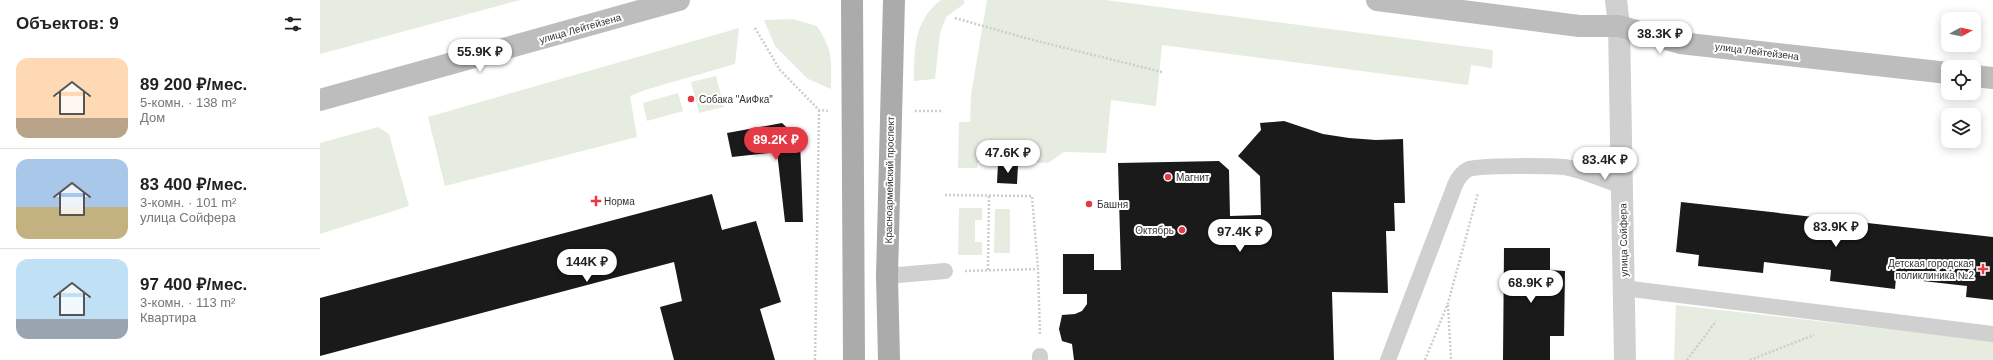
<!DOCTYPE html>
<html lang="ru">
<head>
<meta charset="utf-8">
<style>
  :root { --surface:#fff; --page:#f2f2f2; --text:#222; --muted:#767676; --line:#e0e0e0; --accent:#e63946 }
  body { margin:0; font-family:Helvetica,sans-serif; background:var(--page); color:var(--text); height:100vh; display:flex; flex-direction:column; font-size:15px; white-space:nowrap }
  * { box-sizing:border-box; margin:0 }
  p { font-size:13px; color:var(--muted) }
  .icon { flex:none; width:22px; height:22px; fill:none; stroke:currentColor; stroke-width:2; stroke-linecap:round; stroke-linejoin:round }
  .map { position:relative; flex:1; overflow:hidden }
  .drawer { display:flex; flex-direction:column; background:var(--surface); width:320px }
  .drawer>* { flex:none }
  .needle { width:26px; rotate:82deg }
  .controls { position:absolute; left:1621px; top:12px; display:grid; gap:8px }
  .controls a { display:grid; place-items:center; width:40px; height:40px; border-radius:8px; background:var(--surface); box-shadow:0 2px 10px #0003; font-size:20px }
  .price { position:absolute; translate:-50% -34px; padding:0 9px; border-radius:14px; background:#fff; color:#222; font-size:13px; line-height:26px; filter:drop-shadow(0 1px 2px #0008) }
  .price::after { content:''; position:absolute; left:50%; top:24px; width:12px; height:9px; margin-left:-6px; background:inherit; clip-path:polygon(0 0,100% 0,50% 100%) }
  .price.active { background:var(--accent); color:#fff }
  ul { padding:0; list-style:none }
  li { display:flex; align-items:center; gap:12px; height:100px; padding:0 16px }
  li+li { border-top:1px solid var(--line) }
  li span { display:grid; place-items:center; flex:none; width:112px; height:80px; border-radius:12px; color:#555 }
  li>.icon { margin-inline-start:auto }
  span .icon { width:48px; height:48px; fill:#fffc; stroke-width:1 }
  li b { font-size:17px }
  h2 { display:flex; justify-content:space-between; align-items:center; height:48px; padding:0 16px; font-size:17px }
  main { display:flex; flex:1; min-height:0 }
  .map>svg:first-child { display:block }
  .green { fill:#e6ecdf }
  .building { fill:#1a1a1a }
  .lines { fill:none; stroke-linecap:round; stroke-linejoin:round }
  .path { stroke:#cdcdcd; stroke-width:2.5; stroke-dasharray:2 2; stroke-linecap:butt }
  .lane { stroke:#d0d0d0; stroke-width:16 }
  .street { stroke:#d0d0d0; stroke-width:22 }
  .secondary { stroke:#bdbdbd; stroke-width:22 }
  .primary { stroke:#ababab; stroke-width:22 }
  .poi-dot { fill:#e63946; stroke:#fff; stroke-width:1.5 }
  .labels { text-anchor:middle; stroke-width:4; stroke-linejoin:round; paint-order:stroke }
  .street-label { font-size:10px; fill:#333; stroke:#fff }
  .poi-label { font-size:10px; fill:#333; stroke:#fff; text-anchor:start }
</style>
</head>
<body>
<main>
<section class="drawer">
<h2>Объектов: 9<svg class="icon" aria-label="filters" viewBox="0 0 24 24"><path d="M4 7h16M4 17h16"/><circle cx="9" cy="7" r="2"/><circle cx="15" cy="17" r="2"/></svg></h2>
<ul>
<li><span style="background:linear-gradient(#ffd9b3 75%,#b9a48a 0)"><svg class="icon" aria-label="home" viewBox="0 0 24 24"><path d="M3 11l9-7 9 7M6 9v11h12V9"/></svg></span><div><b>89 200 ₽/мес.</b><p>5-комн. · 138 m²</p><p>Дом</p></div></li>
<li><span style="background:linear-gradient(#a9c7e8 60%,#c2b280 0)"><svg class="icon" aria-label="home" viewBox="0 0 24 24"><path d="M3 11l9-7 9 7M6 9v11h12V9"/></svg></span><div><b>83 400 ₽/мес.</b><p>3-комн. · 101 m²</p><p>улица Сойфера</p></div></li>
<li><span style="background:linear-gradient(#bfe0f5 75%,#9aa5b1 0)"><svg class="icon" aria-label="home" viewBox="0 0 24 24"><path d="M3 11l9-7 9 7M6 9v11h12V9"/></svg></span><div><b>97 400 ₽/мес.</b><p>3-комн. · 113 m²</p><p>Квартира</p></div></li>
</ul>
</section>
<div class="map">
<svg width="1673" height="360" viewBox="0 0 1673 360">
  <rect width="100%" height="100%" fill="#fff"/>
  <path class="green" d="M 0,0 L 200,0 L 0,54 Z
    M 621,0 L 644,0 L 644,4 L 626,17 L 620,33 L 615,79 L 594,81 C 594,50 594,20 621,0 Z
    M 667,0 L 785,0 L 1173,50 L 1172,68 L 1151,65 L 1148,85 L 842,45 L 836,106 L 791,100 L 786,153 L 744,152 L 728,163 L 663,160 L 663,162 L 658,162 L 657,168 L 638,168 L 639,122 L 650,122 L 651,95 Z
    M 473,19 L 497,26 C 514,52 511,59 511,89 L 488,79 L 455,46 L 444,20 Z
    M 419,28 L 415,64 L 325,90 L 310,96 L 317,137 L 125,186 L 108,117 Z
    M 396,76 L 404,107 L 379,113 L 371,82 Z
    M 358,93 L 363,111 L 327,121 L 323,103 Z
    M 58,127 L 69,134 L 89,206 L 0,234 L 0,143 Z
    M 639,208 L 662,208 L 662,220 L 655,220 L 655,242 L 662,242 L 662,255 L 638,255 Z
    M 675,209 L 690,209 L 690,253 L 674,253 Z
    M 1356,305 L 1673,341 L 1673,360 L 1354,360 Z"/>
  <path class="building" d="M 964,121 L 1003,134 L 1029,138 L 1056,140 L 1083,139 L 1085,203 L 1074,203 L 1075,231 L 1066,231 L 1068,293 L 1012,292 L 1014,360 L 754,360 L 752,344 L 742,341 L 739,329 L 742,315 L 755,314 L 762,311 L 767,304 L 767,294 L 743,294 L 743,254 L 774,254 L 774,270 L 801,270 L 798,163 L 899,161 L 909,170 L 910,216 L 941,215 L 940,176 L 918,156 L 941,130 L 940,123 Z
    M 462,123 L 480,140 L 483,222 L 465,222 L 457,152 L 412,157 L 407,133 Z
    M 678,164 L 698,165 L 697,184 L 677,183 Z
    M 392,194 L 402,230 L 436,221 L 461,302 L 440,309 L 455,360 L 354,360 L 340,307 L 362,301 L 354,262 L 0,356 L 0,298 Z
    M 1361,202 L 1673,237 L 1673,300 L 1646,297 L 1647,286 L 1576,278 L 1575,289 L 1510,281 L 1511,270 L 1444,262 L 1443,273 L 1378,266 L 1379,255 L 1356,252 Z
    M 1184,248 L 1230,248 L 1230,270 L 1245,271 L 1244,336 L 1230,336 L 1230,360 L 1183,360 Z"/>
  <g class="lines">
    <path class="path" d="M 635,18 L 709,39 L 842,72
      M 435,28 L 460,70 L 499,110 L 508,111
      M 595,111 L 623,111
      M 625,195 L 712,196 L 718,269
      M 668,270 L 669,196
      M 645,271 L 718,269 L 720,335
      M 1128,305 L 1131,360
      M 495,360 L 499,110
      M 1105,360 L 1128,303 L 1158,193
      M 1367,360 L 1396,321
      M 1430,360 L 1494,335"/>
    <path class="lane" d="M 567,276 L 625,271
      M 1303,288 L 1673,334
      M 720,356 L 720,360
      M 1068,360 L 1135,185 C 1138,178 1142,172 1149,169 C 1161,165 1229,166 1244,167 C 1260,169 1286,181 1302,186"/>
    <path class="street" d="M 1296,0 L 1299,26 L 1305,360"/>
    <path class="secondary" d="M 1057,0 L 1259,26 L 1299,26 L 1360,43 L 1628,73
      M 1654,76 L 1673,78
      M 0,100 L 359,0"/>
    <path class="primary" d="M 532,0 L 534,360
      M 569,360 L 567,276 L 574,0"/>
  </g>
  <g class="poi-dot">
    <circle cx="371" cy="99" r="4"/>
    <circle cx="848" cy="177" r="4"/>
    <path d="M274 195h4v4h4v4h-4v4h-4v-4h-4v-4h4z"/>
    <circle cx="769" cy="204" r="4"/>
    <circle cx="862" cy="230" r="4"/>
    <path d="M1661 263h4v4h4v4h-4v4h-4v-4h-4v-4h4z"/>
  </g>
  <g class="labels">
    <g class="street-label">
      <text transform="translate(260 28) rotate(-16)" y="4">улица Лейтейзена</text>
      <text transform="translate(1437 51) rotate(7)" y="4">улица Лейтейзена</text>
      <text transform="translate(569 180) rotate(-89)" y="4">Красноармейский проспект</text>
      <text transform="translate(1303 240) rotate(-91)" y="4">улица Сойфера</text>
    </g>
    <g class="poi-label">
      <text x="379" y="103">Собака "АиФка"</text>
      <text x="856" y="181">Магнит</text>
      <text x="284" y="205">Норма</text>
      <text x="777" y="208">Башня</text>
      <text x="854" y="234" text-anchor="end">Октябрь</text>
      <text x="1654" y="267" text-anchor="end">Детская городская<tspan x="1654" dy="12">поликлиника №2</tspan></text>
    </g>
  </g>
</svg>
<div class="controls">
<a><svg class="needle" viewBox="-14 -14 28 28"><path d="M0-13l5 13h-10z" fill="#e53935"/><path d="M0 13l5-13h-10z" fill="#767676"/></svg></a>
<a><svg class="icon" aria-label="locate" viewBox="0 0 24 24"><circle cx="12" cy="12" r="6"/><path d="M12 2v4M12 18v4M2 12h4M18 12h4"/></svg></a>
<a><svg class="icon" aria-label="layers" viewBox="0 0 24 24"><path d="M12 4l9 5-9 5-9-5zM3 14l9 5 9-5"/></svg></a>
</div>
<b class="price" style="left:1340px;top:55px">38.3K ₽</b>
<b class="price" style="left:160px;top:73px">55.9K ₽</b>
<b class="price active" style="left:456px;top:161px">89.2K ₽</b>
<b class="price" style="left:688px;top:174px">47.6K ₽</b>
<b class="price" style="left:1285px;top:181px">83.4K ₽</b>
<b class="price" style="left:1516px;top:248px">83.9K ₽</b>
<b class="price" style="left:920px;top:253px">97.4K ₽</b>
<b class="price" style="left:267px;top:283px">144K ₽</b>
<b class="price" style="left:1211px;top:304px">68.9K ₽</b>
</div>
</main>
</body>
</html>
